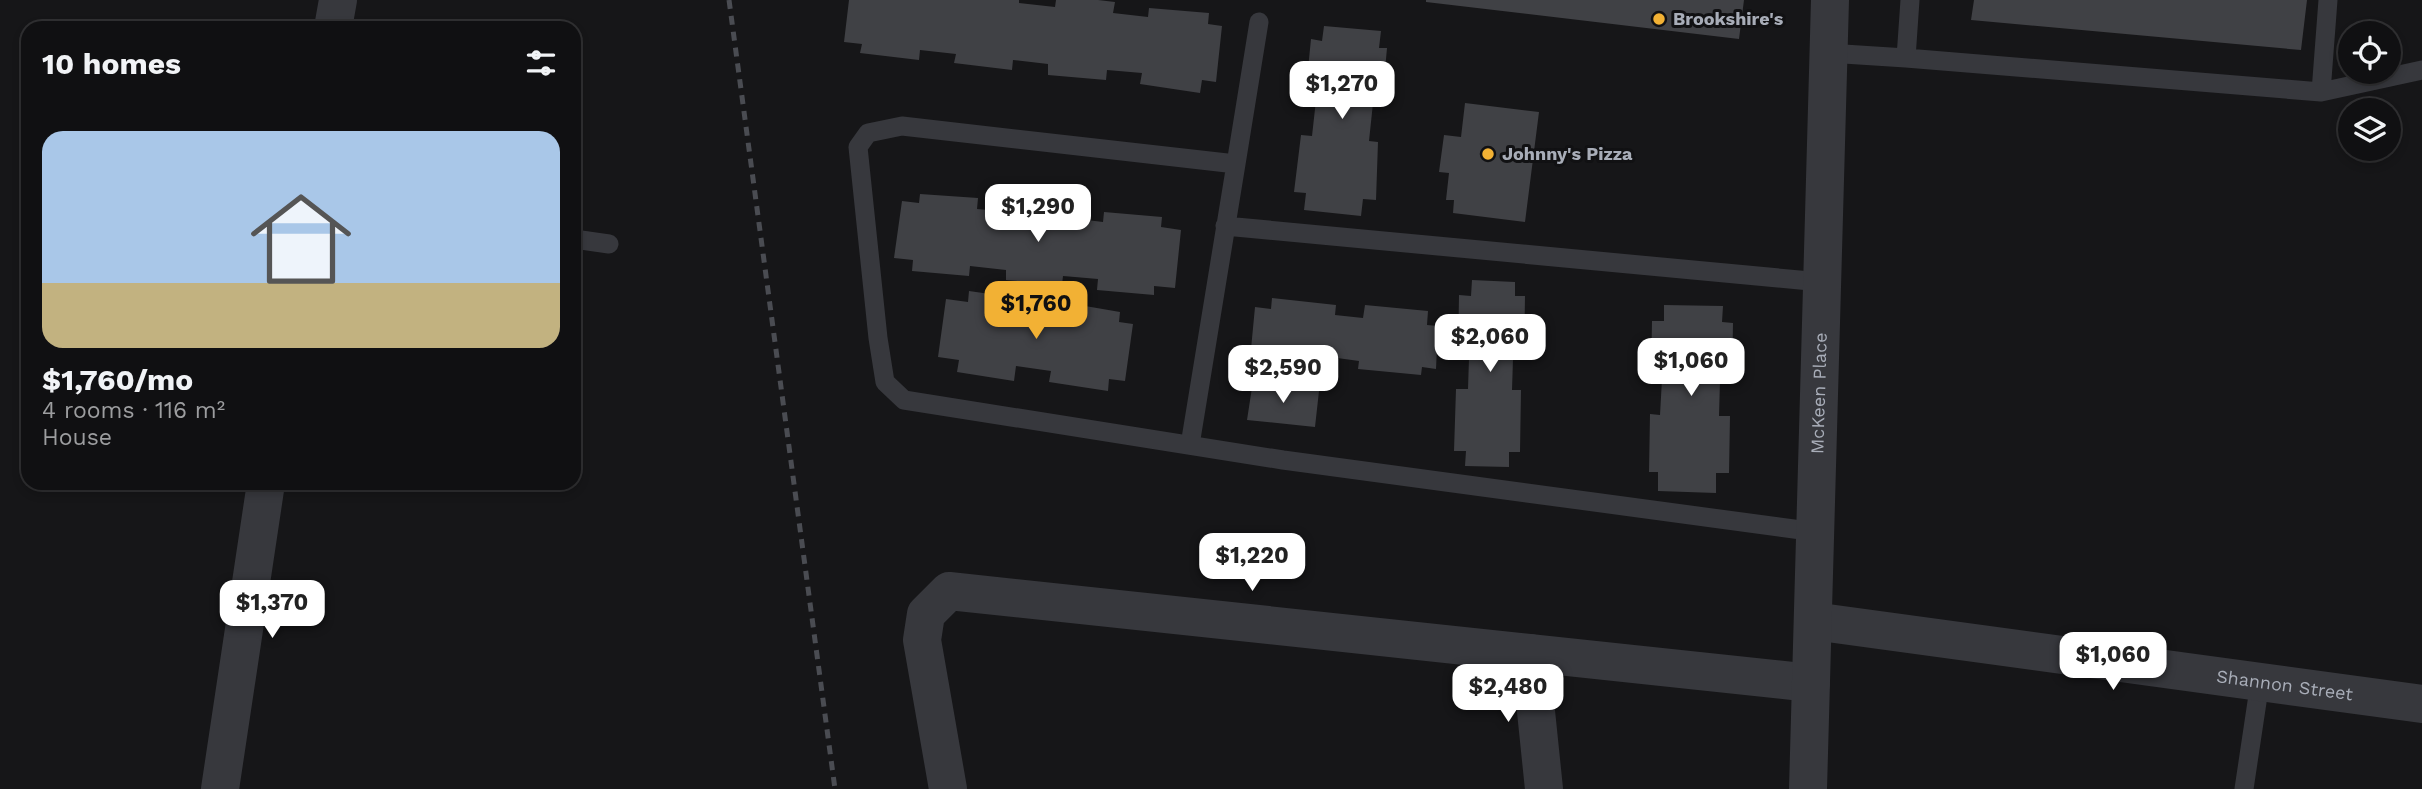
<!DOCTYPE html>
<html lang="en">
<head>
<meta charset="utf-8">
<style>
  :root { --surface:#101012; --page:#1e1e20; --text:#f1f3f6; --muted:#9c9d9f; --line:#303032; --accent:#f2b134 }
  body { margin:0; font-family:"Work Sans",sans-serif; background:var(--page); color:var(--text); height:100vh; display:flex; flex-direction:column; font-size:26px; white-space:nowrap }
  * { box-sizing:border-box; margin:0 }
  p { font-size:23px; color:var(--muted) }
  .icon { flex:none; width:38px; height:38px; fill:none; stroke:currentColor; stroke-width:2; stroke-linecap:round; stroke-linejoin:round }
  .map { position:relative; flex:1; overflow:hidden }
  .sheet { position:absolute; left:21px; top:21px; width:560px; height:469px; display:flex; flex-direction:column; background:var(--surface); border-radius:21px; box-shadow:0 4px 10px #0003,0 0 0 2px var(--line) }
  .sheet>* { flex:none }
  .fabs { position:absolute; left:2338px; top:21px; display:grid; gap:14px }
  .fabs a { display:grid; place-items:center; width:63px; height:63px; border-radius:50%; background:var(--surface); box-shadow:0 4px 10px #0003,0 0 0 2px var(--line); font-size:35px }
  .price { position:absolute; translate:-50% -60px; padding:0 16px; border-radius:14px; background:#fff; color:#222; font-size:23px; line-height:46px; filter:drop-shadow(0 2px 4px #0008) }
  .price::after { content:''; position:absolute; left:50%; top:42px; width:21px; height:16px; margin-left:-10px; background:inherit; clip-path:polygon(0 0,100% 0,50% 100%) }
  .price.selected { background:var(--accent); color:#111 }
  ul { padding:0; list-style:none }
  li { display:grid; align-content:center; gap:14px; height:371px; padding:0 21px }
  li span { display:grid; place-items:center; height:217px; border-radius:21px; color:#555 }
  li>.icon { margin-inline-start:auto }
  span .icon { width:126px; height:126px; fill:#fffc; stroke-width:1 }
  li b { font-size:30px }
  h2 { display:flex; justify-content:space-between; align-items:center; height:84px; padding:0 21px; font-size:30px }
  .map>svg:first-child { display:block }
  .building { fill:#404145 }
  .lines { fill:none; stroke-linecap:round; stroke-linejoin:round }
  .service { stroke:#37383d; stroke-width:19 }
  .minor { stroke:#37383d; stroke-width:38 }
  .rail { stroke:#4a4c52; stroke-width:5; stroke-dasharray:9 7; stroke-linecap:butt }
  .poi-dot { fill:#f2b134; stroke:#111113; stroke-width:2.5 }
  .labels { text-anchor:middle; stroke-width:6; stroke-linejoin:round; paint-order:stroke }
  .poi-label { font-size:18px; font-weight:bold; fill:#a8adb8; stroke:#111113; text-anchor:start }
  .street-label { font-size:18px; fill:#a8adb8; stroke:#111113 }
</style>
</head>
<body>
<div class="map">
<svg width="2422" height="789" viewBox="0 0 2422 789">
  <rect width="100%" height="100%" fill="#161618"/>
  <path class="building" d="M 849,0 L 1019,0 L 1019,3 L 1055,7 L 1056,0 L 1098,0 L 1115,2 L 1113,13 L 1148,17 L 1149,8 L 1209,13 L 1208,24 L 1222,26 L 1216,82 L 1202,80 L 1200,93 L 1140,84 L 1142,73 L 1107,70 L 1106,80 L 1048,75 L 1048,64 L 1013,60 L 1012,70 L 954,63 L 956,54 L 920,50 L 919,60 L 860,53 L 862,44 L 844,42 Z
    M 1426,0 L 1744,0 L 1739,39 L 1426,2 Z
    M 1974,0 L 2307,0 L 2301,50 L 1971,20 Z
    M 1324,26 L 1381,31 L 1379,48 L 1387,48 L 1382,103 L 1373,103 L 1369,141 L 1378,142 L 1376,200 L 1363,199 L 1361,216 L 1304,210 L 1306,193 L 1294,192 L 1301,135 L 1312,136 L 1316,100 L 1305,99 L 1311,39 L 1322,41 Z
    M 1465,103 L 1539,112 L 1525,222 L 1453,213 L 1454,200 L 1446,200 L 1449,173 L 1439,172 L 1444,135 L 1461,137 Z
    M 920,194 L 978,198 L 977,209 L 1012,212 L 1014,202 L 1071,207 L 1070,218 L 1103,222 L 1104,212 L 1162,217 L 1161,227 L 1181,230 L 1175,288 L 1154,286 L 1154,295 L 1097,290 L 1098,279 L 1063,276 L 1062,285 L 1006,280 L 1006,270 L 970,266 L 969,276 L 912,271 L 913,260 L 894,258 L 902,201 L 919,203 Z
    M 1472,280 L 1515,282 L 1515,296 L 1525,296 L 1524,358 L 1513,359 L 1512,390 L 1521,390 L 1520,452 L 1509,452 L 1509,467 L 1465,466 L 1466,451 L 1454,451 L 1456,389 L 1468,389 L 1469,358 L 1458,357 L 1459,295 L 1471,296 Z
    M 969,291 L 1026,299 L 1024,310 L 1060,314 L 1062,302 L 1120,312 L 1119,322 L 1133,324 L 1125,381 L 1109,379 L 1108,391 L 1049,382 L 1051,371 L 1016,366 L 1014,381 L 957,372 L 959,360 L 938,357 L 946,299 L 968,302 Z
    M 1272,298 L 1336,305 L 1335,315 L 1363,318 L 1365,305 L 1428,311 L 1427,325 L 1438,326 L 1436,369 L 1422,367 L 1421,375 L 1358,369 L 1359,361 L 1330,357 L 1329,368 L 1266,362 L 1267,351 L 1251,349 L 1255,307 L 1271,309 Z
    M 1664,305 L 1723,306 L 1722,322 L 1733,323 L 1732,380 L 1720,380 L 1719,416 L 1730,416 L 1729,473 L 1716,473 L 1716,493 L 1658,491 L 1658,472 L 1649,472 L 1650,414 L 1660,415 L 1662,379 L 1651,379 L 1652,321 L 1664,321 Z
    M 1253,381 L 1319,391 L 1315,427 L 1247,420 Z"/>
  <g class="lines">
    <path class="service" d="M 1910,0 L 1906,58 L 2321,92 L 2422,70
      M 1828,53 L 1906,58
      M 2321,92 L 2328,0
      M 1236,164 L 1259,22
      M 1225,226 L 1821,282
      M 574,239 L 609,244
      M 1190,445 L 1236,164 L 902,126 L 868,133 L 858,147 L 878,338 L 885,382 L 904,400 L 1283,460 L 1816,532
      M 2244,789 L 2260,682"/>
    <g class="minor">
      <path d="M 333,28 L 338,0"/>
      <path id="s1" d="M 1813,621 L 2422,704"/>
      <path d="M 1530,653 L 1544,789"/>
      <path d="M 220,789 L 266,483"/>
      <path d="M 948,789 L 922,640 L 926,614 L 949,591 L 1811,683"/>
      <path id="s2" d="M 1808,789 L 1830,0"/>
    </g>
    <path class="rail" d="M 729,0 L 835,789"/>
  </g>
  <g class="poi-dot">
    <circle cx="1659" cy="19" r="7"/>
    <circle cx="1488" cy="154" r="7"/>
  </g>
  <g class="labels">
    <g class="poi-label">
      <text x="1673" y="25">Brookshire's</text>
      <text x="1502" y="160">Johnny's Pizza</text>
    </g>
    <g class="street-label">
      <text dy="6" stroke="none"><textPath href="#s2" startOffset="396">McKeen Place</textPath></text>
      <text dy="6" stroke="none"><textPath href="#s1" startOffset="476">Shannon Street</textPath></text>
    </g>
  </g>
</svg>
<div class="fabs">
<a><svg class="icon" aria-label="locate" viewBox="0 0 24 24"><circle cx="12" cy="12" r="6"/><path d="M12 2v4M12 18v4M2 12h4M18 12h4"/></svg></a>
<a><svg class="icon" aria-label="layers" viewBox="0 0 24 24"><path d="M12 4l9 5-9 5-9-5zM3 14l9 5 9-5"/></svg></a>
</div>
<b class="price" style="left:1342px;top:121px">$1,270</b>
<b class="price" style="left:1038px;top:244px">$1,290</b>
<b class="price selected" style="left:1036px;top:341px">$1,760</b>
<b class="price" style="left:1490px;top:374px">$2,060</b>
<b class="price" style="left:1691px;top:398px">$1,060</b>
<b class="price" style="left:1283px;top:405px">$2,590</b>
<b class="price" style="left:1252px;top:593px">$1,220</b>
<b class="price" style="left:272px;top:640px">$1,370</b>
<b class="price" style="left:2113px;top:692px">$1,060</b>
<b class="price" style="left:1508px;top:724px">$2,480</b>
<section class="sheet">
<h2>10 homes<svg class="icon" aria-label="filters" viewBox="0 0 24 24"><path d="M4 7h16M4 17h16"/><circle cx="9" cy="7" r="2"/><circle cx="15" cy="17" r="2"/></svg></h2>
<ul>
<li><span style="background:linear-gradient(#a9c7e8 70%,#c2b280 0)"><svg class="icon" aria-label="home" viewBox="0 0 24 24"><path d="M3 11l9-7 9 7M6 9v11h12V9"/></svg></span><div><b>$1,760/mo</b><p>4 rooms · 116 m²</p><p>House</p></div></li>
</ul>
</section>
</div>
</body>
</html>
